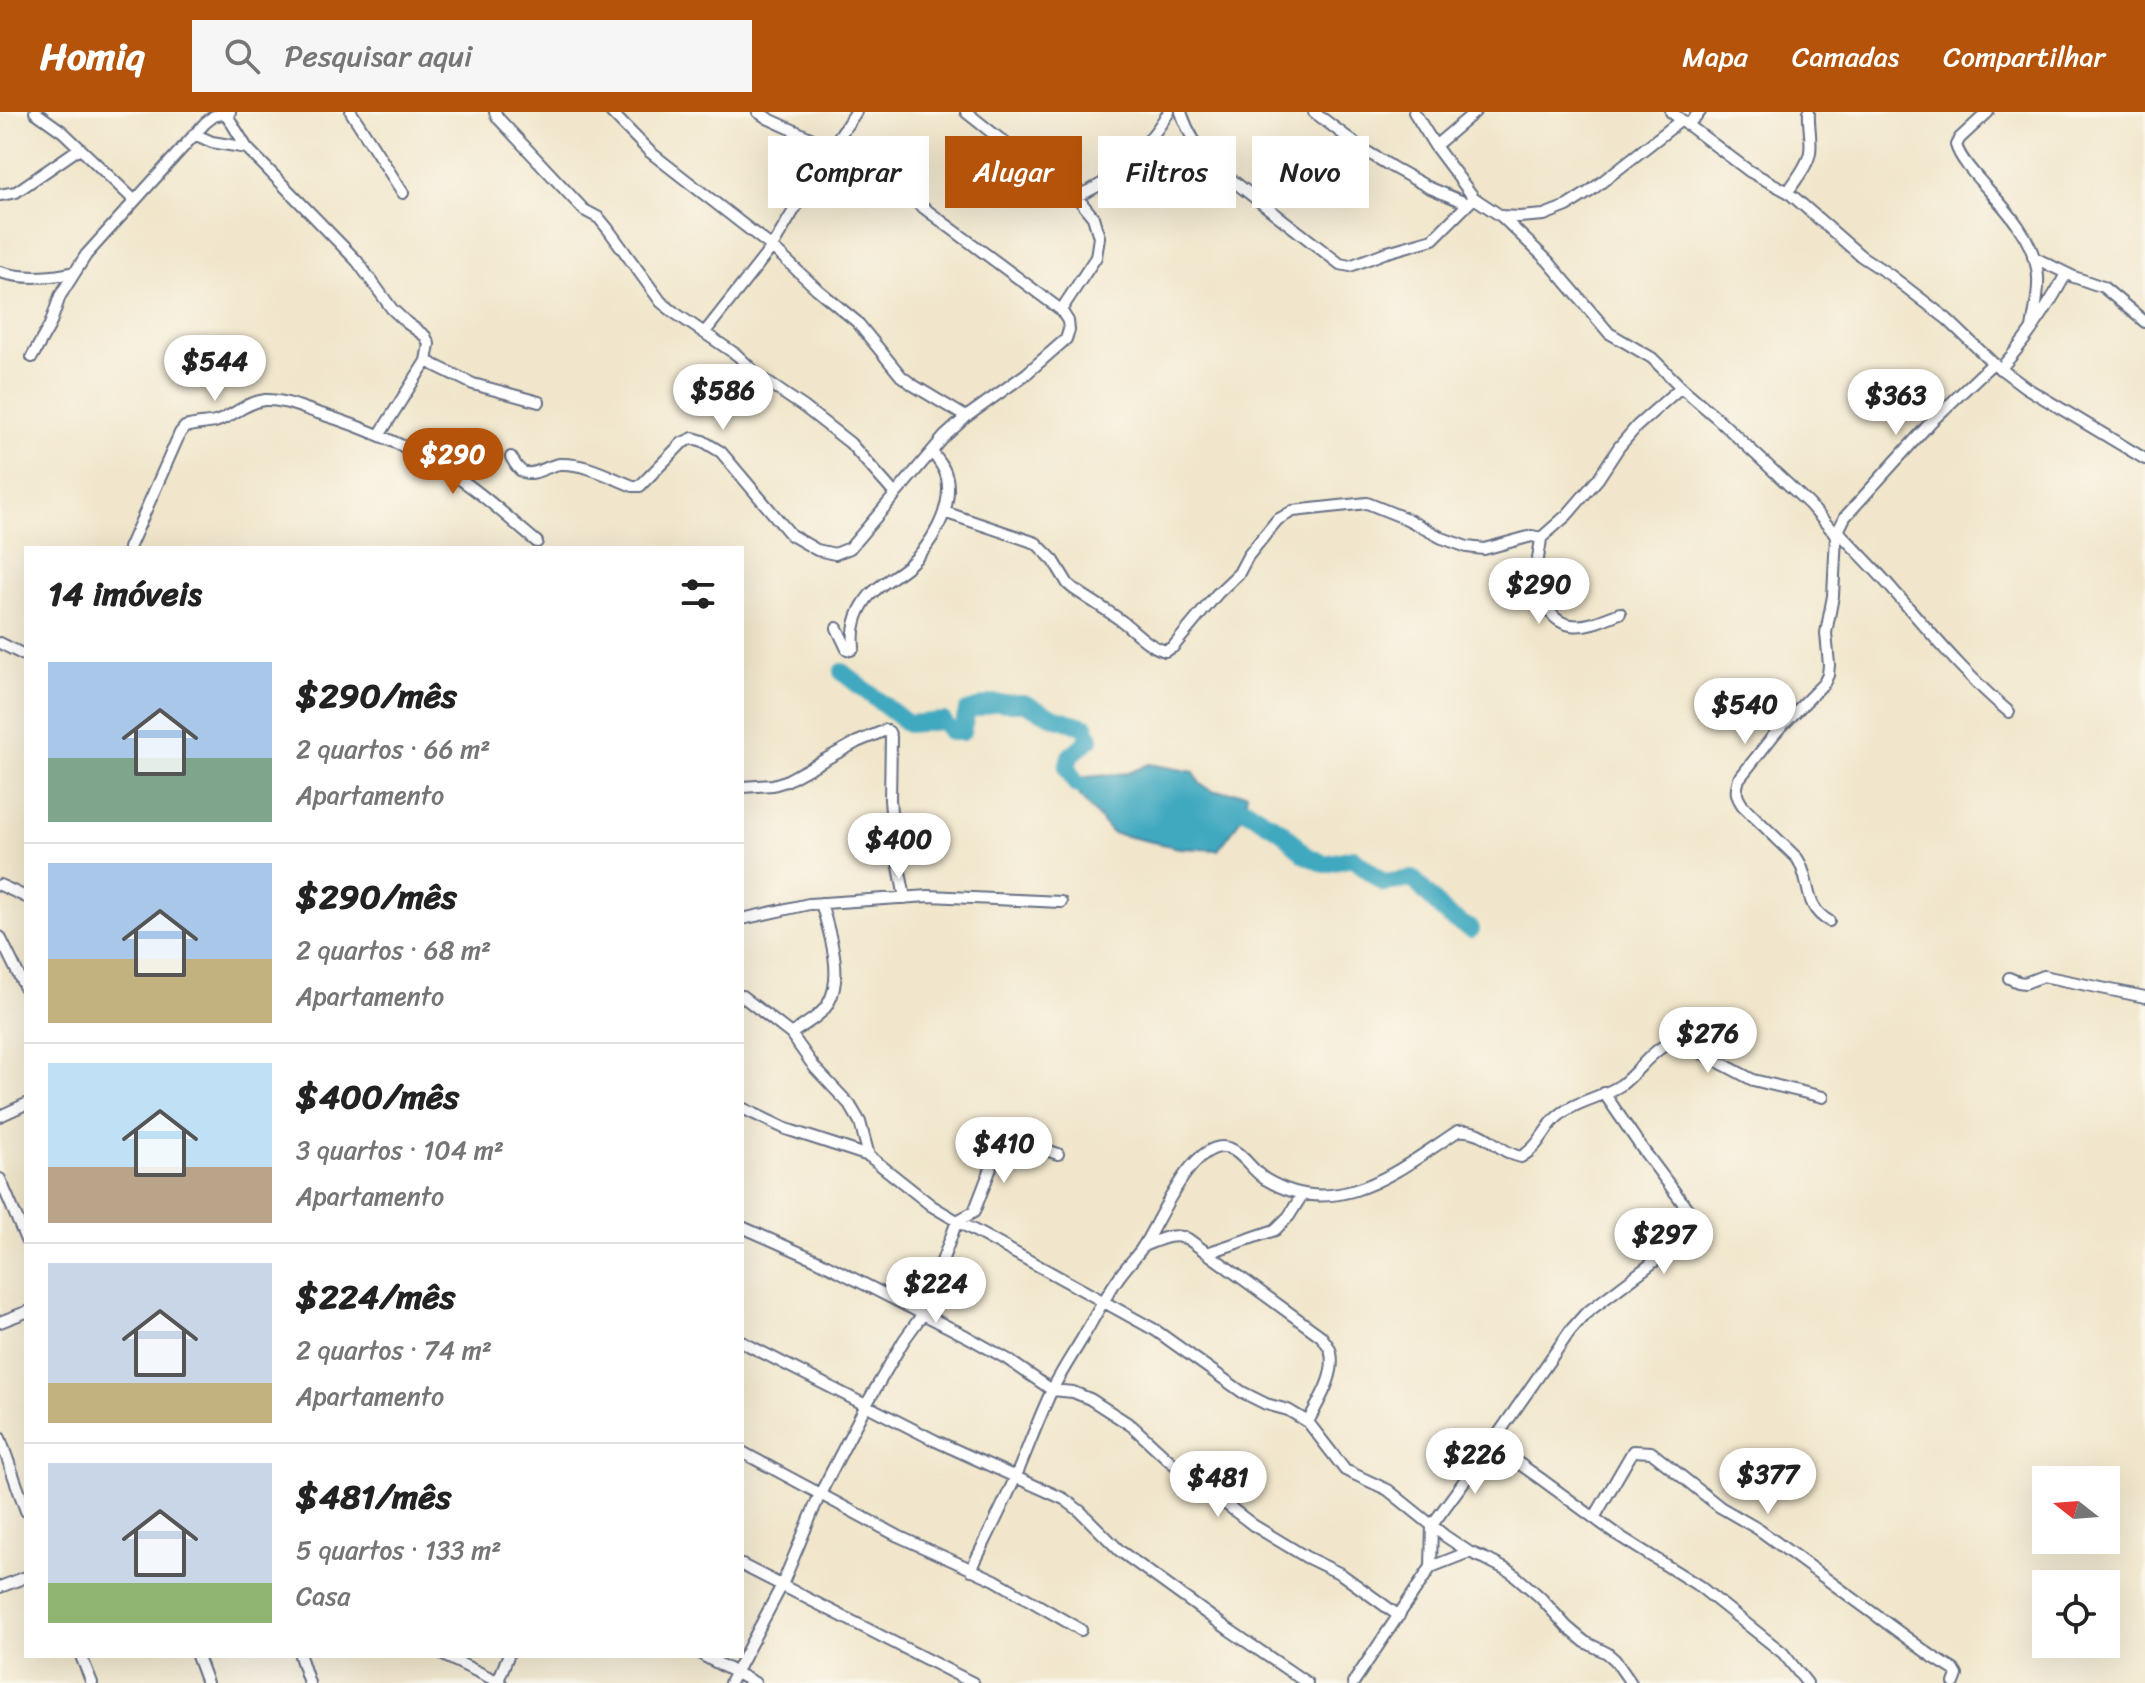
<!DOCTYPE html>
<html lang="pt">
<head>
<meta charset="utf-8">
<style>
  :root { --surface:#fff; --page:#f6f6f6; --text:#222; --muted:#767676; --line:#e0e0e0; --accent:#b45309 }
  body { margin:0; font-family:Sriracha,sans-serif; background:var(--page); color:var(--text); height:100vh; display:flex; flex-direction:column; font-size:30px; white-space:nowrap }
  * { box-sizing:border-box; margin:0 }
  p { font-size:26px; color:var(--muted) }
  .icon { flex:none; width:44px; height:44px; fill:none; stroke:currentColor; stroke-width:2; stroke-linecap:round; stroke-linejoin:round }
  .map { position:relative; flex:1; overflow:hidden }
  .drawer { position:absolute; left:24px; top:434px; width:720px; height:1112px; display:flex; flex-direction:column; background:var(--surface); border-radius:0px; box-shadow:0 8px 32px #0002 }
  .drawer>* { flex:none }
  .guide { position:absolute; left:768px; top:24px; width:760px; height:72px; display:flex; gap:16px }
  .needle { width:52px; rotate:287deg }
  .buttons { position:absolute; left:2032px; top:1354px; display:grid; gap:16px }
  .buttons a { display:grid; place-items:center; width:88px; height:88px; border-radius:0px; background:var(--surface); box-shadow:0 8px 32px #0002; font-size:40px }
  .price { position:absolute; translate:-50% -68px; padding:0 18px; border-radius:28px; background:#fff; color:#222; font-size:26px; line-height:52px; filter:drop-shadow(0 2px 4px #0008) }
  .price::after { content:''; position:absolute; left:50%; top:48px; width:24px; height:18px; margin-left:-12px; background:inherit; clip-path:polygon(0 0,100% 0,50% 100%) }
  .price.active { background:var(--accent); color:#fff }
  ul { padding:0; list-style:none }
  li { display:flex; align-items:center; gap:24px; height:200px; padding:0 24px }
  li+li { border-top:2px solid var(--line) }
  li span { display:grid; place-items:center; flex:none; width:224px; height:160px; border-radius:0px; color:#555 }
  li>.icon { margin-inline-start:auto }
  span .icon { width:96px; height:96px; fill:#fffc; stroke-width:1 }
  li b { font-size:34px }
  h2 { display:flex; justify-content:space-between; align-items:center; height:96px; padding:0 24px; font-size:34px }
  .pill { padding:0 28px; border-radius:0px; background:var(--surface); box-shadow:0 8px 32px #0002; font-size:28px; line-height:72px }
  .pill.active { background:var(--accent); color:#fff }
  header { display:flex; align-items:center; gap:48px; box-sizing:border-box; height:112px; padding:0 40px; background:var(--accent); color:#fff }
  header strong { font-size:38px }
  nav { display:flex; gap:44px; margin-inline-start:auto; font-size:28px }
  .search { width:560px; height:72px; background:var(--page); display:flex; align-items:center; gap:20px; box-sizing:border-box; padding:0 28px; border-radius:0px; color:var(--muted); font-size:30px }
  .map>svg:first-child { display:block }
  .water { fill:#40a9c0; stroke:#2e6c8f; stroke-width:2 }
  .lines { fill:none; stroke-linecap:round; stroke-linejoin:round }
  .river { stroke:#40a9c0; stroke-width:18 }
  .minor-casing { stroke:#666f84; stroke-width:14 }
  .minor { stroke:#fff; stroke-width:10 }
</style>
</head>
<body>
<header>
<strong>Homiq</strong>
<div class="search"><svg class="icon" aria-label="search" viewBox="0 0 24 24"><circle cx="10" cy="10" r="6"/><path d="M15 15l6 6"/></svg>Pesquisar aqui</div>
<nav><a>Mapa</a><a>Camadas</a><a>Compartilhar</a></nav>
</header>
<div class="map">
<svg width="2145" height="1571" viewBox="0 0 2145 1571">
  <rect width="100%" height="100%" fill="#fbf7ec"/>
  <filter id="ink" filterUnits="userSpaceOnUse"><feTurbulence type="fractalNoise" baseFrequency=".0125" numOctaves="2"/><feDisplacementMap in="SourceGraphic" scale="16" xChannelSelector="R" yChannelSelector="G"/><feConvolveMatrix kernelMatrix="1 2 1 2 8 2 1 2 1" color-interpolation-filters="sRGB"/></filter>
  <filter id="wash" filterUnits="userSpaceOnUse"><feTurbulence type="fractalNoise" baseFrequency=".006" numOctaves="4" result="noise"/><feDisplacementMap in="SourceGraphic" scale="32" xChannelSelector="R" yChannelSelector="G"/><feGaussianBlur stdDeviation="1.8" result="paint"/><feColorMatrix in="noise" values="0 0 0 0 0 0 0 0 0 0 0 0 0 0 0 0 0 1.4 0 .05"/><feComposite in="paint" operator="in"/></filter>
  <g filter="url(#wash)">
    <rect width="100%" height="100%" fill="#f1e6cb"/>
    <path class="water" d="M 1149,652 L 1194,660 L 1200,672 L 1212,679 L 1247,681 C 1245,705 1233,719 1218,738 L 1179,736 L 1112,721 L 1083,688 L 1072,672 L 1077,666 L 1129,661 Z"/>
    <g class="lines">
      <path class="river" d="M 842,560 L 908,612 L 943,609 L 951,620 L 962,620 L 967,599 L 993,591 L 1024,591 L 1053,605 L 1086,615 L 1090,627 L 1070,644 L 1067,656 L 1076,672 L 1097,678
        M 1223,698 L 1245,697 L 1283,720 L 1305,743 L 1325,752 L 1353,746 L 1384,771 L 1413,767 L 1449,805 L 1471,817"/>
    </g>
  </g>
  <g filter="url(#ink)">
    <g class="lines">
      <defs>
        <path id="minor" d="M 35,0 L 63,20 L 134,88
          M 225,0 L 247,36 L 357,149 L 392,197 L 407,211 L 425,224 L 429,232 L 426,249 L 473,272 L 539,290
          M 351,0 L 403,81
          M 495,0 L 498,6 L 584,98 L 599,106 L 608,117 L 661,190 L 675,201 L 737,243 L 761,266 L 804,295 L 850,331 L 895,382
          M 611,0 L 650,40 L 772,135 L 817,177 L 857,210 L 901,264 L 913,273 L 966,305
          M 966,0 L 1015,39 L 1076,84 L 1093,105 L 1099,125 L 1096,145 L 1061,198
          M 1181,0 C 1188,21 1198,38 1214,54 L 1340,152 L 1350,154 L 1384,141 L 1433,127 L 1474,86
          M 1314,0 L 1364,38 L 1392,55 L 1428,75 L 1468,92
          M 1414,0 L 1435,34 L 1474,86 L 1501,104 L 1519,105 L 1544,103 L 1567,94 L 1589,80 L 1680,9
          M 1671,0 L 1749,59 L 1788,80 L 1861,144 L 1890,163 L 1947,207 L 1993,251 L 2025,275 L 2145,347
          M 1988,0 L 1960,26 L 1956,33 C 1960,47 1975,63 1985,74 C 2007,98 2036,130 2038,165 C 2039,182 2035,199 2032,216
          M 1687,13 L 1700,0
          M 194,22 L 212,30 L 247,36
          M 1435,34 L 1475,0
          M 1788,80 C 1795,68 1808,54 1810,40 C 1812,27 1808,13 1809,0
          M 0,83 L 16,80 L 80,36
          M 1076,84 C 1115,71 1147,34 1169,0
          M 1501,104 L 1548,149 L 1609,221 L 1652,246 L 1681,275 L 1717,306 L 1809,392 L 1836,423
          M 2033,145 L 2074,165 L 2103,175 L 2145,210
          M 0,160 C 22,167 51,166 74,160
          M 705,220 L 772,135 L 831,36 L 856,0
          M 32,245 L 50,213 L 60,184 L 86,143 L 205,11 L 214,4 L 230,0
          M 2000,257 C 2026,229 2048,195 2066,162
          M 380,322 L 426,249
          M 511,345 C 514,350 517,357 523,360 C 534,365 548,353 560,352 C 586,351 609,365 633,374 L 640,374 L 682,331 L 693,326 L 703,329 L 721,340 L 791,423 L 817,438 L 835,442 L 850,436 L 944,325 L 966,305 L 1026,262 L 1066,227 L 1069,218 L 1068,209 L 1061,198 L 905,82 L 850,44 L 769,7 L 758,0
          M 944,400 L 1036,431 L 1054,449 L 1068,472 L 1074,477 C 1090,488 1107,498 1123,510 C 1137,521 1148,534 1165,539 L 1173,535 L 1217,482 L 1239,461 L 1248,444 L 1277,408 L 1293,399 L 1367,391 L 1407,407 L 1442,426 L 1467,435 L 1484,437 L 1532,424 L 1541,426
          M 1837,418 C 1856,438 1875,457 1893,478 C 1930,520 1965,563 2009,600
          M 129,436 L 180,321 L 185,315 C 195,312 205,312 215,310 C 232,305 246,290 265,288 C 282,287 302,296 318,301 C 363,315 406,333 446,358 C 479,378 507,405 537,430
          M 1620,501 C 1606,506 1587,516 1571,513 C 1548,510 1536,479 1537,458 C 1537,448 1540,437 1541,426 L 1567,403 L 1598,367 L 1619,335 L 1637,314 L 1681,275
          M 837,516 L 847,537 L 851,538 L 854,535 C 852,516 857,499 869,484 C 880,472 896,464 908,454 C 931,434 953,397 947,366 C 945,356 938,348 932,340
          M 0,531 L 26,544
          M 742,675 L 773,673 L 786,669 L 857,630 L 886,618 L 889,620 L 891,625 L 890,688 L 893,723 L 905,786
          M 0,773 L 26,785
          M 742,807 L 809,792 L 929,784 L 1061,790
          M 1829,809 C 1802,794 1812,768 1797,746 L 1743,694 C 1736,684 1735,679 1739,667 L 1777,619 L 1824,571 L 1828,563 L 1829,553 L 1826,521 L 1833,484 L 1836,423 L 1845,405 L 1931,310 L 1993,251
          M 0,825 L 26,878
          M 2009,866 L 2018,870 L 2025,871 L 2043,864 L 2145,885
          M 742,884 L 791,922 L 815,956 L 850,993 L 860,1010 L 869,1044
          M 791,922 C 803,913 822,904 829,890 C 844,862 829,820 821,791
          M 742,996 L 786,1017 L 869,1044 L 932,1094 L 957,1109 L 1155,1218 L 1242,1280 L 1266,1292 L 1288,1298 L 1308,1310 L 1345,1358 L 1388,1378 L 1445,1424 L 1469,1440 L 1486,1447 L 1511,1460 L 1540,1485 L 1567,1515 L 1585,1530 L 1607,1541 L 1615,1548 L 1631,1571
          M 0,1004 L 26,992
          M 0,1067 L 26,1128
          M 742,1115 L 819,1149 L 966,1224 L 1007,1247 L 1052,1278 L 1073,1280 L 1090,1287 L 1132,1314 L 1170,1349 L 1253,1413 L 1306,1445 L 1341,1462 L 1399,1504
          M 1143,1134 C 1159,1128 1172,1120 1188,1127 L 1321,1224 C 1324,1229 1330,1234 1331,1241 C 1336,1264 1318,1290 1308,1310
          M 1207,1141 L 1275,1118 L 1289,1104 L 1302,1083
          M 0,1210 L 26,1200
          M 742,1230 L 936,1329 L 1064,1387 L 1080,1399 L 1120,1439 L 1228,1517 L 1307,1571
          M 0,1326 L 26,1399
          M 1490,1334 L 1507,1343 L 1541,1367 L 1616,1422 L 1699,1474 L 1783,1541 L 1807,1571
          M 742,1340 L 898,1424 L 995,1468 L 1081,1518
          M 1594,1406 L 1633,1339 L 1651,1340 L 1720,1395 L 1758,1417 L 1933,1545 L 1954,1558 L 1957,1563 L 1954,1571
          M 742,1453 L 973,1571
          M 1431,1455 L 1469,1440
          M 971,1458 C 986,1427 1002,1396 1016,1364 C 1028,1336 1038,1308 1051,1280 C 1060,1262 1071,1245 1082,1227 C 1094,1206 1105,1185 1119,1165 C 1126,1155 1135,1146 1142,1136 C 1158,1112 1189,1034 1223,1035 C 1239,1035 1252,1059 1265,1067 C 1338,1111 1398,1058 1458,1019 C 1487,1016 1496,1040 1521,1045 C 1538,1035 1542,1022 1554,1008 C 1572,989 1600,987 1621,973 C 1636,962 1652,938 1668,932 C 1672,930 1677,931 1681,930 L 1753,968 L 1823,985
          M 0,1475 L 26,1465
          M 81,1544 L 92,1571
          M 197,1544 L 207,1571
          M 300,1544 L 309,1571
          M 445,1544 L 501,1571
          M 704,1544 L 755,1571
          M 498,1569 L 508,1544
          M 730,1571 L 782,1473 L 820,1382 L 866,1293 L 904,1228 L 922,1203 L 957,1109 L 974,1100 L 1001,1030 L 1005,1026 L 1011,1026 L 1058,1042
          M 1353,1571 L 1431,1455 L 1432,1413 L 1490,1334 L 1570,1219 L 1585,1202 L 1692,1121 L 1696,1113 L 1692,1103 L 1641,1035 L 1604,981"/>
      </defs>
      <use href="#minor" class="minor-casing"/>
      <use href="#minor" class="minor"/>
    </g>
  </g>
</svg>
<div class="buttons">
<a><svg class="needle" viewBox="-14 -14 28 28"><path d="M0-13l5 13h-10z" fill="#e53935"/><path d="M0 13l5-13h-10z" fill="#767676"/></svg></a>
<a><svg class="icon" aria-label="locate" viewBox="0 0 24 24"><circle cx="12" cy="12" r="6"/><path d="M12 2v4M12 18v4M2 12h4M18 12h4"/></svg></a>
</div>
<b class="price" style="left:215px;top:291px">$544</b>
<b class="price" style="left:723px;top:320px">$586</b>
<b class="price" style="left:1896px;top:325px">$363</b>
<b class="price active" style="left:453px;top:384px">$290</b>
<b class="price" style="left:1539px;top:514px">$290</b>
<b class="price" style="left:1745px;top:634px">$540</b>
<b class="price" style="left:899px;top:769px">$400</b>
<b class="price" style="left:1708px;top:963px">$276</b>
<b class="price" style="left:1004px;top:1073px">$410</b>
<b class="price" style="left:1664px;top:1164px">$297</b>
<b class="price" style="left:936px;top:1213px">$224</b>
<b class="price" style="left:1475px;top:1384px">$226</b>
<b class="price" style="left:1768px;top:1404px">$377</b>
<b class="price" style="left:1218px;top:1407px">$481</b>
<div class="guide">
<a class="pill">Comprar</a>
<a class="pill active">Alugar</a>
<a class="pill">Filtros</a>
<a class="pill">Novo</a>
</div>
<section class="drawer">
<h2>14 imóveis<svg class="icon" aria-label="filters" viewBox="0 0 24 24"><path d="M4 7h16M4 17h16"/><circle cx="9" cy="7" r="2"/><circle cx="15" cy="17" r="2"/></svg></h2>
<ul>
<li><span style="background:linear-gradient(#a9c7e8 60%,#7fa58c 0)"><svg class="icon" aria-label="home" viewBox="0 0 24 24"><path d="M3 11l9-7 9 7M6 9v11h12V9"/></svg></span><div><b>$290/mês</b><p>2 quartos · 66 m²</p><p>Apartamento</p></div></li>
<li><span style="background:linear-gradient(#a9c7e8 60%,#c2b280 0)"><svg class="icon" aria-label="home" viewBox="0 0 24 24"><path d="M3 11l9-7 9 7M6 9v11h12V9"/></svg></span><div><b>$290/mês</b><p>2 quartos · 68 m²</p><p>Apartamento</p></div></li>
<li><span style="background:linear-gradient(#bfe0f5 65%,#b9a48a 0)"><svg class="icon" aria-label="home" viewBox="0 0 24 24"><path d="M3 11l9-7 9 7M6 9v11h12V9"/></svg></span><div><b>$400/mês</b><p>3 quartos · 104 m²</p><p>Apartamento</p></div></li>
<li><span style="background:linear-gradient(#c9d6e8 75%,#c2b280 0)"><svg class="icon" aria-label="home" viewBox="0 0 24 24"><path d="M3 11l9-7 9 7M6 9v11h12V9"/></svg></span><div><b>$224/mês</b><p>2 quartos · 74 m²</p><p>Apartamento</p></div></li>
<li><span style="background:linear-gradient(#c9d6e8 75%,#8fb573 0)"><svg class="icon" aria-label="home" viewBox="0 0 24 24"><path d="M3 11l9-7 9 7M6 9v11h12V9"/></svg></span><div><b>$481/mês</b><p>5 quartos · 133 m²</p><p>Casa</p></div></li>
</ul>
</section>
</div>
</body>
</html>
